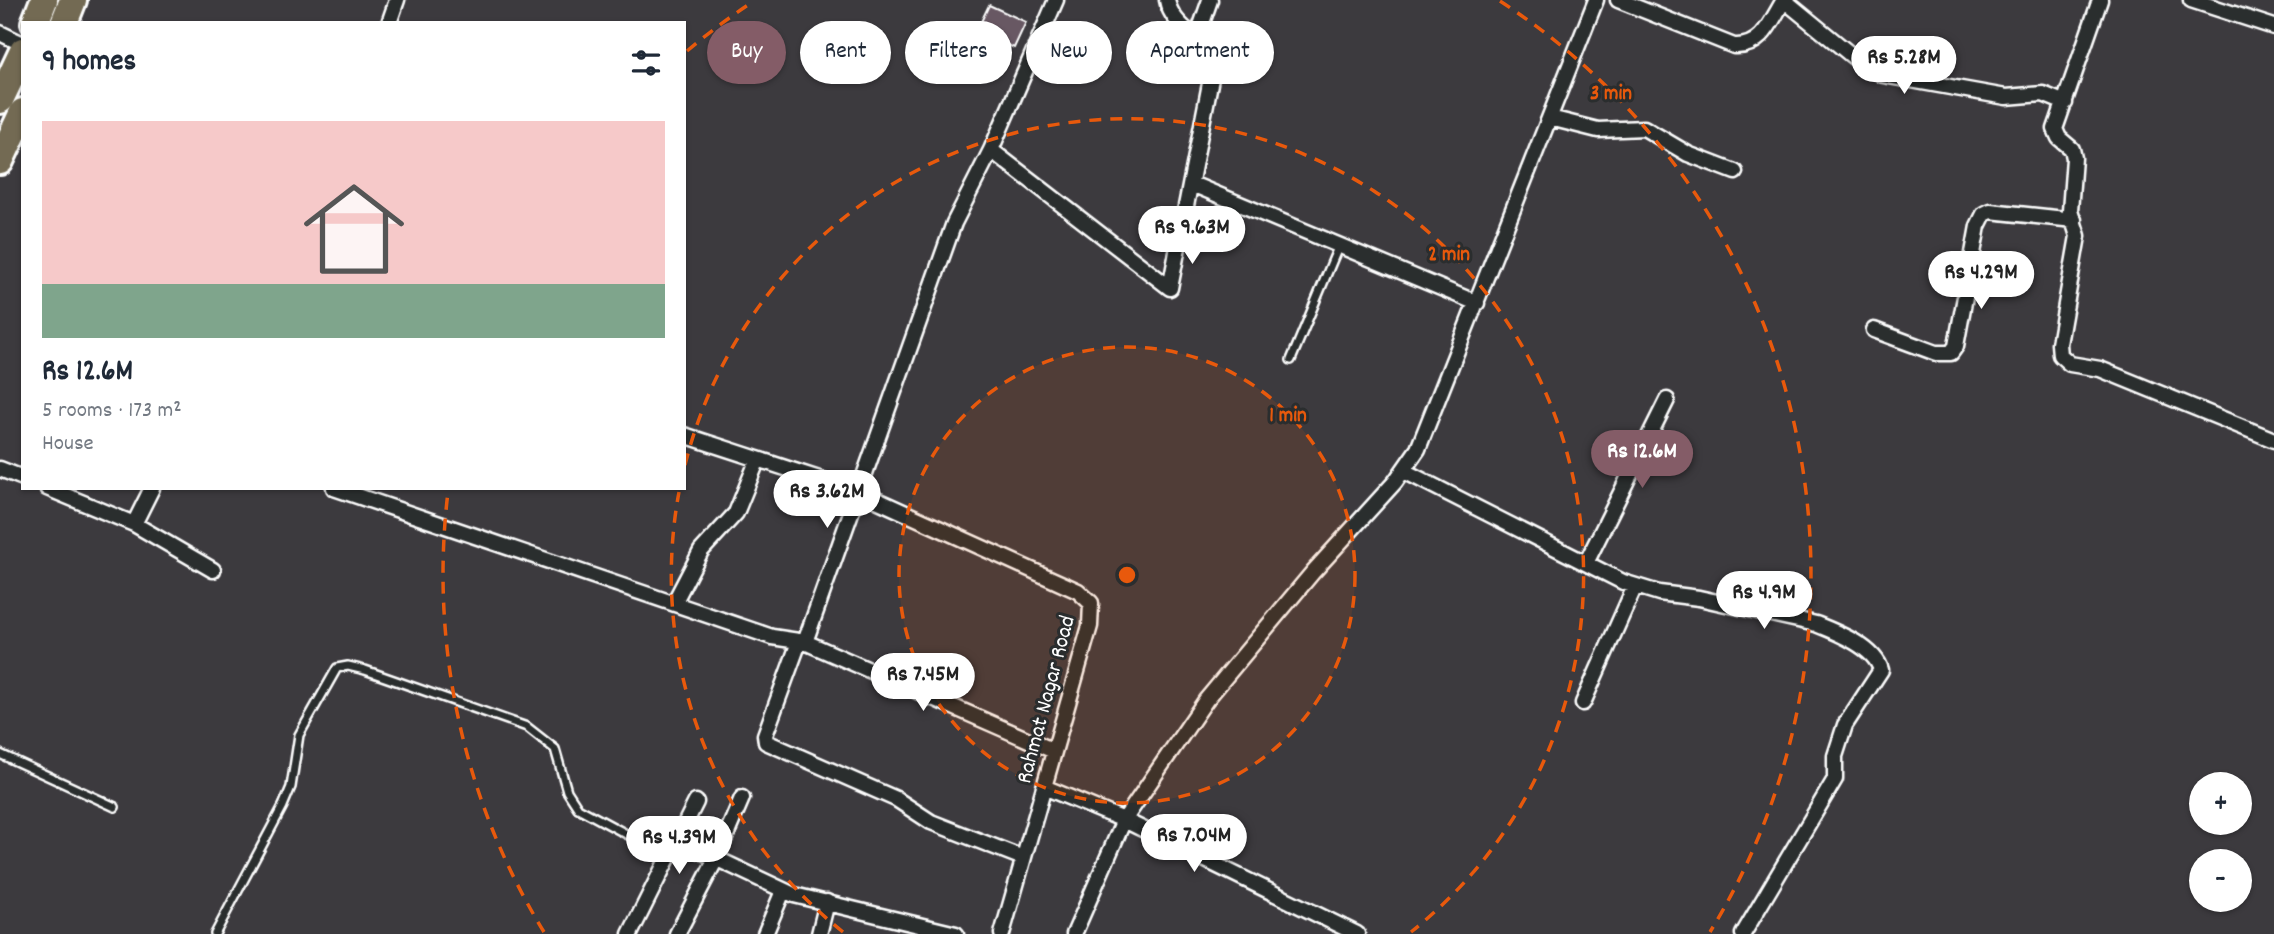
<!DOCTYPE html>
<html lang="en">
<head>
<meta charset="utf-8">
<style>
  :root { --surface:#fff; --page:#f6f6f7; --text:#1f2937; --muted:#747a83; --accent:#845c67 }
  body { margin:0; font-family:Dekko,sans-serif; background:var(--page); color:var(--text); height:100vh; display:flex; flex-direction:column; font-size:26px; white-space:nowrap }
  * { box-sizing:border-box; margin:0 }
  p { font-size:23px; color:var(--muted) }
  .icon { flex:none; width:38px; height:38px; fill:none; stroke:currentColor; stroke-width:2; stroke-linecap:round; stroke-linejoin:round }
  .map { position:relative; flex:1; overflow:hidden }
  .sheet { position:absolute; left:21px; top:21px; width:665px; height:469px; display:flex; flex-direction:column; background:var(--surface); border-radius:0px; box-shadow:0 2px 5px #0004 }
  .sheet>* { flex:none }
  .hud { position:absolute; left:707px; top:21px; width:665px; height:63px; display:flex; gap:14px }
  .buttons { position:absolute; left:2189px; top:772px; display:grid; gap:14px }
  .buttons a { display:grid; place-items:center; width:63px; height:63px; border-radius:50%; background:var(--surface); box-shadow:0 2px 5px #0004; font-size:35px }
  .price { position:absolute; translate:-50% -60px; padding:0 16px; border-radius:24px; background:#fff; color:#222; font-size:23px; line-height:46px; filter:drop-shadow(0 2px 4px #0008) }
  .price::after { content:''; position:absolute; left:50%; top:42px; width:21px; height:16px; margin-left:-10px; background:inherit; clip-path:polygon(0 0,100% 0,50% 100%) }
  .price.current { background:var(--accent); color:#fff }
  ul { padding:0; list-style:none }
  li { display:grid; align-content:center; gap:14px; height:371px; padding:0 21px }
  li span { display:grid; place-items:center; height:217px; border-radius:0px; color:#555 }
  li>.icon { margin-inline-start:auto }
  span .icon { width:126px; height:126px; fill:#fffc; stroke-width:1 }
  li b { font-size:30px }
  h2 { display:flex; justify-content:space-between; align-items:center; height:84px; padding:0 21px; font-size:30px }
  .tag { padding:0 24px; border-radius:32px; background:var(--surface); box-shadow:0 2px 5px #0004; font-size:24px; line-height:63px }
  .tag.current { background:var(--accent); color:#fff }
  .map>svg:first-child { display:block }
  .building { fill:#675863; stroke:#fff; stroke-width:2 }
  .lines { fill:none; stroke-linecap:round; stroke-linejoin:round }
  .lane-casing { stroke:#fff; stroke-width:12 }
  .street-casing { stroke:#fff; stroke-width:19 }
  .highway-casing { stroke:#fff; stroke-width:32 }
  .lane { stroke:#2a2d2e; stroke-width:7 }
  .street { stroke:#2a2d2e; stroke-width:14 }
  .highway { stroke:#736b52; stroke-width:26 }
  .ring { fill:none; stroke:#e8590c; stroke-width:3.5; stroke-dasharray:12 9 }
  .labels { text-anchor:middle; stroke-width:6; stroke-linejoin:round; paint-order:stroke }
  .street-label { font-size:23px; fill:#fff; stroke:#2a2d2e }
  .centre { fill:#e8590c; stroke:#2a2d2e; stroke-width:3.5 }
  .ring-label { font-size:21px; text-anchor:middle; font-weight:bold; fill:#e8590c; stroke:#2a2d2e; stroke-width:6; stroke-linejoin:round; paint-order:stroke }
</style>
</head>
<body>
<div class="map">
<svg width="2274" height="934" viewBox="0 0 2274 934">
  <rect width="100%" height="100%" fill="#3c3a3e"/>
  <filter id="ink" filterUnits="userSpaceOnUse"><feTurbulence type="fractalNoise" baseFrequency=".0143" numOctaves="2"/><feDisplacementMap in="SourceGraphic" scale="14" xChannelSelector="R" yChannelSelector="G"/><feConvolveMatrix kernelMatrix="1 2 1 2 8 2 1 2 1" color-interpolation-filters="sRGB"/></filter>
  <g filter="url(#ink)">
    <path class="building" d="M 989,5 L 1026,22 L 1014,48 L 977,30 Z"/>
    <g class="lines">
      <defs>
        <path id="lane" d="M 1291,360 L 1339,245
          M 0,754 L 115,807
          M 215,934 L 283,806 L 291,787 L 299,735 L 337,668 L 348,666 L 365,670 L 527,727 L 555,749 L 567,791 L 578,808 L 669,857"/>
        <path id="street" d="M 1618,0 L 1734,46 C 1762,48 1771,21 1784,0 L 1856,59 L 1883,75 L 2006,97 L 2043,94 L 2065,103
          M 2100,0 L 2055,129 L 2059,138 L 2072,149 L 2074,158 L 2070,211 L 2078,236 L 2059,344 L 2060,355 L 2070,364 L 2100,369 L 2274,440
          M 2191,0 L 2274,27
          M 389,23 L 397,0
          M 0,33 L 23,44
          M 1196,40 L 1210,0
          M 1550,118 L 1598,130 L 1644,128 L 1688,154 L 1735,172
          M 991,150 L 1170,288 L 1214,63 C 1204,37 1172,28 1167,0
          M 1192,184 L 1477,303
          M 1874,330 L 1936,353 L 1951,353 L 1956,346 L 1978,226 L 1984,214 L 1990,211 L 2074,220
          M 684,435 L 859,492 L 1078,591 L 1091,603 L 1090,626 L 1002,934
          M 0,469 L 23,478
          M 1404,471 L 1623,582 L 1659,593 L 1699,598 L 1816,624 C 1836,632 1875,647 1881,670 L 1845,725 L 1835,756 L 1835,779 L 1743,934
          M 47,488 L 134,524 L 213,570
          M 334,488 L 772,637 L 805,642 L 954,223 L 991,150 L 1056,0
          M 134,524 L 152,488
          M 1586,563 L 1667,400
          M 674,603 L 701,551 L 736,513 L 758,459
          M 799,642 L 765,735 L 766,742 L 896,799 L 931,822 L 1023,858
          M 805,642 L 1054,751
          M 1583,703 L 1635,586
          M 1044,787 L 1124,820 L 1357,934
          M 677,840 L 794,895 L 956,934
          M 630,934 L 696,802
          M 677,934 L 716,859 L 742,798
          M 765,934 L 783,891
          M 819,934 L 827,902
          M 1074,934 L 1124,820 L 1206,700 L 1313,572 L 1395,482 L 1418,449 L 1596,0"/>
        <path id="highway" d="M 35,23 L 44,0
          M 64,23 L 73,0
          M 0,100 L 23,51
          M 0,161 L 23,112"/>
      </defs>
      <use href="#lane" class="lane-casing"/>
      <use href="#street" class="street-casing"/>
      <use href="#highway" class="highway-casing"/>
      <use href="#lane" class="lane"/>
      <use href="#street" class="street"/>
      <use href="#highway" class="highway"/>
    </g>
  </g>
  <circle cx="1127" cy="575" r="228" fill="#e8590c" fill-opacity=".12"/>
  <g class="ring">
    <circle cx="1127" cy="575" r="228"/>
    <path d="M843 932A456 456 0 0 1 679 492M685 465A456 456 0 1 1 1411 932"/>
    <path d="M544 932A684 684 0 0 1 448 492M687 51A684 684 0 0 1 754 1M1500 1A684 684 0 0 1 1710 932"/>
  </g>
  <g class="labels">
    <g class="street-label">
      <text transform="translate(1044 699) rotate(-75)" y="8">Rahmat Nagar Road</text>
    </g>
  </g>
  <circle cx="1127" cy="575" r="10" class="centre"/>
  <g class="ring-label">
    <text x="1611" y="99">3 min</text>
    <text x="1449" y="260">2 min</text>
    <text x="1288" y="421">1 min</text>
  </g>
</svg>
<div class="buttons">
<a>+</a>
<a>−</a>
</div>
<b class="price" style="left:1904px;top:96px">Rs 5.28M</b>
<b class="price" style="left:1192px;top:266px">Rs 9.63M</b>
<b class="price" style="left:1981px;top:311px">Rs 4.29M</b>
<b class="price current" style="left:1642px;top:490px">Rs 12.6M</b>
<b class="price" style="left:827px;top:530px">Rs 3.62M</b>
<b class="price" style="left:1764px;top:631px">Rs 4.9M</b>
<b class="price" style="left:923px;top:713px">Rs 7.45M</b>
<b class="price" style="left:1194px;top:874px">Rs 7.04M</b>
<b class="price" style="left:679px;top:876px">Rs 4.39M</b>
<div class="hud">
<a class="tag current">Buy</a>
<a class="tag">Rent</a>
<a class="tag">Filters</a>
<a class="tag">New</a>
<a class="tag">Apartment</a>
</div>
<section class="sheet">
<h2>9 homes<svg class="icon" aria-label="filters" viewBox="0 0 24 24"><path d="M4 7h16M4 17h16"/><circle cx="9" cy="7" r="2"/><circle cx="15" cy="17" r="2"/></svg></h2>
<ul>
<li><span style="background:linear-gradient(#f6c9c9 75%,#7fa58c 0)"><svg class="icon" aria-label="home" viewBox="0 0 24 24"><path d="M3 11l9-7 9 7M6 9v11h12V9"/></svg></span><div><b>Rs 12.6M</b><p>5 rooms · 173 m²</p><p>House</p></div></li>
</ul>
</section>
</div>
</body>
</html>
